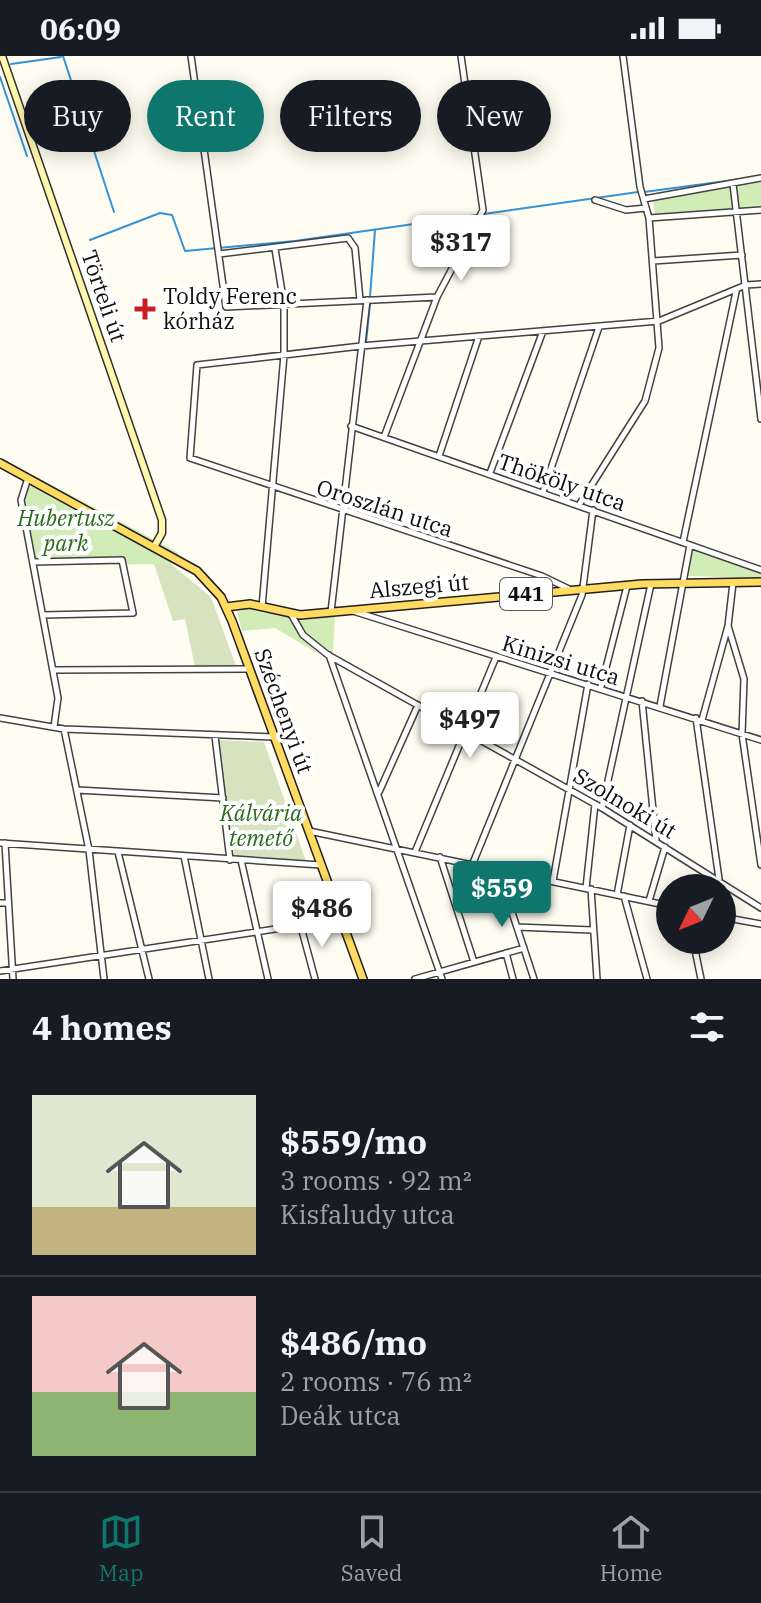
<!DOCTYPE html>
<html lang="en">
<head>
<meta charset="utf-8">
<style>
  :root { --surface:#171b24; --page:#242831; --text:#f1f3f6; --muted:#9ea1a6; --line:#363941; --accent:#0f766e }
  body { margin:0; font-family:"IBM Plex Serif",serif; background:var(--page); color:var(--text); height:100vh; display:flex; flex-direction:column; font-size:30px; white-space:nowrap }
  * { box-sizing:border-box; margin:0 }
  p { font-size:26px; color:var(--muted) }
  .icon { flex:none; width:44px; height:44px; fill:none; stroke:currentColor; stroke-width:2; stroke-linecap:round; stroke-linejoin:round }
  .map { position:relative; height:923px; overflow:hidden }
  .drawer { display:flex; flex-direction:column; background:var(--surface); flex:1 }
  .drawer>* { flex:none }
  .banner { position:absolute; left:24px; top:24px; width:714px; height:72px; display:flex; gap:16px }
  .needle { width:52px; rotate:227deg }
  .buttons { position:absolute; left:656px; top:818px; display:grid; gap:16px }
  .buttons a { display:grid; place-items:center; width:80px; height:80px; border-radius:50%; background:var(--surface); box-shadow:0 4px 20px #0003; font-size:40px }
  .price { position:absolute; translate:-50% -68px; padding:0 18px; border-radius:8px; background:#fff; color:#222; font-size:26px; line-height:52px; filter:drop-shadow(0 2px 4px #0008) }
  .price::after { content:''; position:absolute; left:50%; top:48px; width:24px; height:18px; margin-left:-12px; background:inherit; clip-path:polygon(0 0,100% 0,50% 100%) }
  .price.current { background:var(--accent); color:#fff }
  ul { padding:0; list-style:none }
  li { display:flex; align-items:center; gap:24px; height:200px; padding:0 32px }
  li+li { border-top:2px solid var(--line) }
  li span { display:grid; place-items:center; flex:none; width:224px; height:160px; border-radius:0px; color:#555 }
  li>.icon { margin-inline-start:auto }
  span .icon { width:96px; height:96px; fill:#fffc; stroke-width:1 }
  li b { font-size:34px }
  h2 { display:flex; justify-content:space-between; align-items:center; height:96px; padding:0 32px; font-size:34px }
  .tag { padding:0 28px; border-radius:36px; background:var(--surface); box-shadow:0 4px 20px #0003; font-size:28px; line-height:72px }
  .tag.current { background:var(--accent); color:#fff }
  .status { display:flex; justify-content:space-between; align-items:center; height:56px; padding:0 40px; background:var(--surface); direction:ltr }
  .status svg { height:22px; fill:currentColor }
  .dock { display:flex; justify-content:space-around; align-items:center; height:112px; border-top:2px solid var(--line); background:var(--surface); font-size:22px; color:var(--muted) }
  .dock a { display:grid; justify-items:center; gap:4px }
  .dock .current { color:var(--accent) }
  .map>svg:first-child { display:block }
  .green { fill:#d2ecb7 }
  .cemetery { fill:#d7e3bf }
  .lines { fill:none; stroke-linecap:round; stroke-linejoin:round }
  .stream { stroke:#3493d5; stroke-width:2 }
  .street-casing { stroke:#424242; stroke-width:8 }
  .secondary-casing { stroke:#313131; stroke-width:9 }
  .primary-casing { stroke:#202020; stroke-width:10 }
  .street { stroke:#fff; stroke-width:5 }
  .secondary { stroke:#fff7ac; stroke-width:6 }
  .primary { stroke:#ffdb61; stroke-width:7 }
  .poi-dot { fill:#c81e23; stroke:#fff; stroke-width:3 }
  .labels { text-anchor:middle; stroke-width:8; stroke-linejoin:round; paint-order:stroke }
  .shield { fill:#fff; stroke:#575757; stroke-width:2 }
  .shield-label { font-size:20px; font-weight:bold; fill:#0f0f0f }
  .street-label { font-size:22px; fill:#0f0f0f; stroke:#fff }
  .poi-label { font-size:22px; fill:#0f0f0f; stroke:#fff; text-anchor:start }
  .park-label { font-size:22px; font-style:italic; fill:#2a6b1a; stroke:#fff }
</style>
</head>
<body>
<div class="status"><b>06:09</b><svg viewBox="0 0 49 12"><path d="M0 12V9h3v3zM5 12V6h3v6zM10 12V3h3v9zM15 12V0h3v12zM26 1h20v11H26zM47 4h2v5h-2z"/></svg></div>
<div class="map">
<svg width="761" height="923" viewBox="0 0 761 923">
  <rect width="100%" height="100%" fill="#fffcf1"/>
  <path class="green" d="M 761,120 L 761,153 L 655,160 L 652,138 Z
    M 33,419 L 179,497 L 171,508 L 37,509 L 24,440 Z
    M 692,493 L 761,516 L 761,522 L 688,520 Z
    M 250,550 L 290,561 L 299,579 L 319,598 L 275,572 L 242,575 L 237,557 Z
    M 335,560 L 333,597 L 306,579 L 298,564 Z"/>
  <path class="cemetery" d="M 154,508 L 171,508 L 211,541 L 236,610 L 195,611 L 185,563 L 173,565 Z
    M 218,684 L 264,686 L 306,805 L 234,800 Z"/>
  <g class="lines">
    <path class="stream" d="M 63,0 L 114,156
      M 11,8 L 61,1
      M 0,21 L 27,100
      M 644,136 L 749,122
      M 90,184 L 160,157 L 172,159 L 185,195 L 295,185 L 638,136
      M 370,241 L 375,174
      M 366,287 L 370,248"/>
    <defs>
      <path id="street" d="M 191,0 L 226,251 L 437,241
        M 733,128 L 761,363
        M 644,143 L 761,122
        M 595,144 L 626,154 L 646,152
        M 649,162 L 761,154
        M 219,198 L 348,182 L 355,192 L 360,244
        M 653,205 L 742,199
        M 351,370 L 761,514
        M 384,381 L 437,241 L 483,154 L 461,0
        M 439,400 L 479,280
        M 490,417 L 543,275
        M 28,422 L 21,444 L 58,642 L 54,671
        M 543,436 L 599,271
        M 579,449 L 645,345 L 659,292 L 649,162 L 640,131 L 623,0
        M 683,486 L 736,236
        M 33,506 L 122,504 L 133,557 L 43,559
        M 569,533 L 542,520 L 190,402 L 197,309 L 361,290 L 659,265 L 746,229 L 761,228
        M 262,551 L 284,299 L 284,248 L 275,193
        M 353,555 L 761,684
        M 331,556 L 367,244
        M 291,558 L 303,579 L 328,599 L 602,752 L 761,852
        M 728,570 L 744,623 L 742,678 L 761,809
        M 329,599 L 442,923
        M 53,614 L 249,613
        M 601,631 L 627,530
        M 642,645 L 656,784
        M 660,650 L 690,489
        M 0,662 L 64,673 L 274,681
        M 696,662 L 719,823
        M 702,664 L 728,570 L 733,527
        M 64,673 L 89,794 L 104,923
        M 215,680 L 230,804
        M 77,734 L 223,742
        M 379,736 L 418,649
        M 602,752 L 651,528
        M 309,775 L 670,850
        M 0,787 L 321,809
        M 5,787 L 13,923
        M 118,796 L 149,923
        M 415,796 L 496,601
        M 184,800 L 209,923
        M 440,801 L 474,906
        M 241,804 L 268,923
        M 473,807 L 582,539 L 593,454
        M 498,814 L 534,923
        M 553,825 L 588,628
        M 586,832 L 595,748
        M 591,833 L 597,923
        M 617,839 L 630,769
        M 624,840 L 647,923
        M 649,845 L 665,791
        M 0,847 L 8,847
        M 722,861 L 761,868
        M 301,871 L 315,923
        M 517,871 L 592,874
        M 693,884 L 701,923
        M 506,897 L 513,923
        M 0,915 L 341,863
        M 415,923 L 524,892"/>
      <path id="secondary" d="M 2,0 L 162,464 L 162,477 L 154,491"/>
      <path id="primary" d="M 0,407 L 197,515 L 221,541 L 232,565 L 363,923
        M 226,551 L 250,548 L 300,559 L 642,528 L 761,526"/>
    </defs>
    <use href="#street" class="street-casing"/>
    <use href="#secondary" class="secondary-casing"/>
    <use href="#primary" class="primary-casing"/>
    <use href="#street" class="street"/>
    <use href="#secondary" class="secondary"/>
    <use href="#primary" class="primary"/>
  </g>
  <path class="poi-dot" d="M141 241h8v8h8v8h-8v8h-8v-8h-8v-8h8z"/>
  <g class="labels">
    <rect class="shield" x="500" y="522" width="52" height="32" rx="6"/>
    <g class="shield-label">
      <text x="526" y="545">441</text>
    </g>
    <g class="street-label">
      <text transform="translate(104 240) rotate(71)" y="8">Törteli út</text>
      <text transform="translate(562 426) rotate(19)" y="8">Thököly utca</text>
      <text transform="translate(385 452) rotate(18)" y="8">Oroszlán utca</text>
      <text transform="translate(419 530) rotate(-5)" y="8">Alszegi út</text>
      <text transform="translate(561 604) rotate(17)" y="8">Kinizsi utca</text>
      <text transform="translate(284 655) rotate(70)" y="8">Széchenyi út</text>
      <text transform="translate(625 747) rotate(31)" y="8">Szolnoki út</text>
    </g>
    <g class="poi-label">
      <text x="163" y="248">Toldy Ferenc<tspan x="163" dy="25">kórház</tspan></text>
    </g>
    <g class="park-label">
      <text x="66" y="470">Hubertusz<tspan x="66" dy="25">park</tspan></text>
      <text x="261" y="765">Kálvária<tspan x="261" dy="25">temető</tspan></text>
    </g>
  </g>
</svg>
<div class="buttons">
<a><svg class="needle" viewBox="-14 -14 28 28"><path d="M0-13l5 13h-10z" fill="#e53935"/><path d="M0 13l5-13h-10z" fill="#9ea1a6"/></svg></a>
</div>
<b class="price" style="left:461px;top:227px">$317</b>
<b class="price" style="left:470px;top:704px">$497</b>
<b class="price current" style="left:502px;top:873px">$559</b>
<b class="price" style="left:322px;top:893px">$486</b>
<div class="banner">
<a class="tag">Buy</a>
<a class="tag current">Rent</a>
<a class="tag">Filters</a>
<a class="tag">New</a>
</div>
</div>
<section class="drawer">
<h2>4 homes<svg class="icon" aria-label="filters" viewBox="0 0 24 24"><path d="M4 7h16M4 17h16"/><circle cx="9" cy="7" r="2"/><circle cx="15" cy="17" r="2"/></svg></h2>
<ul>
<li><span style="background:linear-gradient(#dfe7d0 70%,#c2b280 0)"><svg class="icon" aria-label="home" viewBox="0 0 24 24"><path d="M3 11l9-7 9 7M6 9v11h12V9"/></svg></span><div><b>$559/mo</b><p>3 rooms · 92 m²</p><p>Kisfaludy utca</p></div></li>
<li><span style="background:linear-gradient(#f6c9c9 60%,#8fb573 0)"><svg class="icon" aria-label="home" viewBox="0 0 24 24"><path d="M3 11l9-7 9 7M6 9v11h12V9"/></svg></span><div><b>$486/mo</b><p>2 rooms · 76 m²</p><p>Deák utca</p></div></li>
</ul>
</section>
<nav class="dock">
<a class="current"><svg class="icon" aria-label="map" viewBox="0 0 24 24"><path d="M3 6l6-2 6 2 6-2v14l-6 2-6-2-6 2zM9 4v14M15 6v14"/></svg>Map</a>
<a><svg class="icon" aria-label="saved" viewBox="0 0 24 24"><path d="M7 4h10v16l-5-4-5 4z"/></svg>Saved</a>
<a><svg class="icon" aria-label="home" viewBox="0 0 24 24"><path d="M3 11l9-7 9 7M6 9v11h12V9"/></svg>Home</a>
</nav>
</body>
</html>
